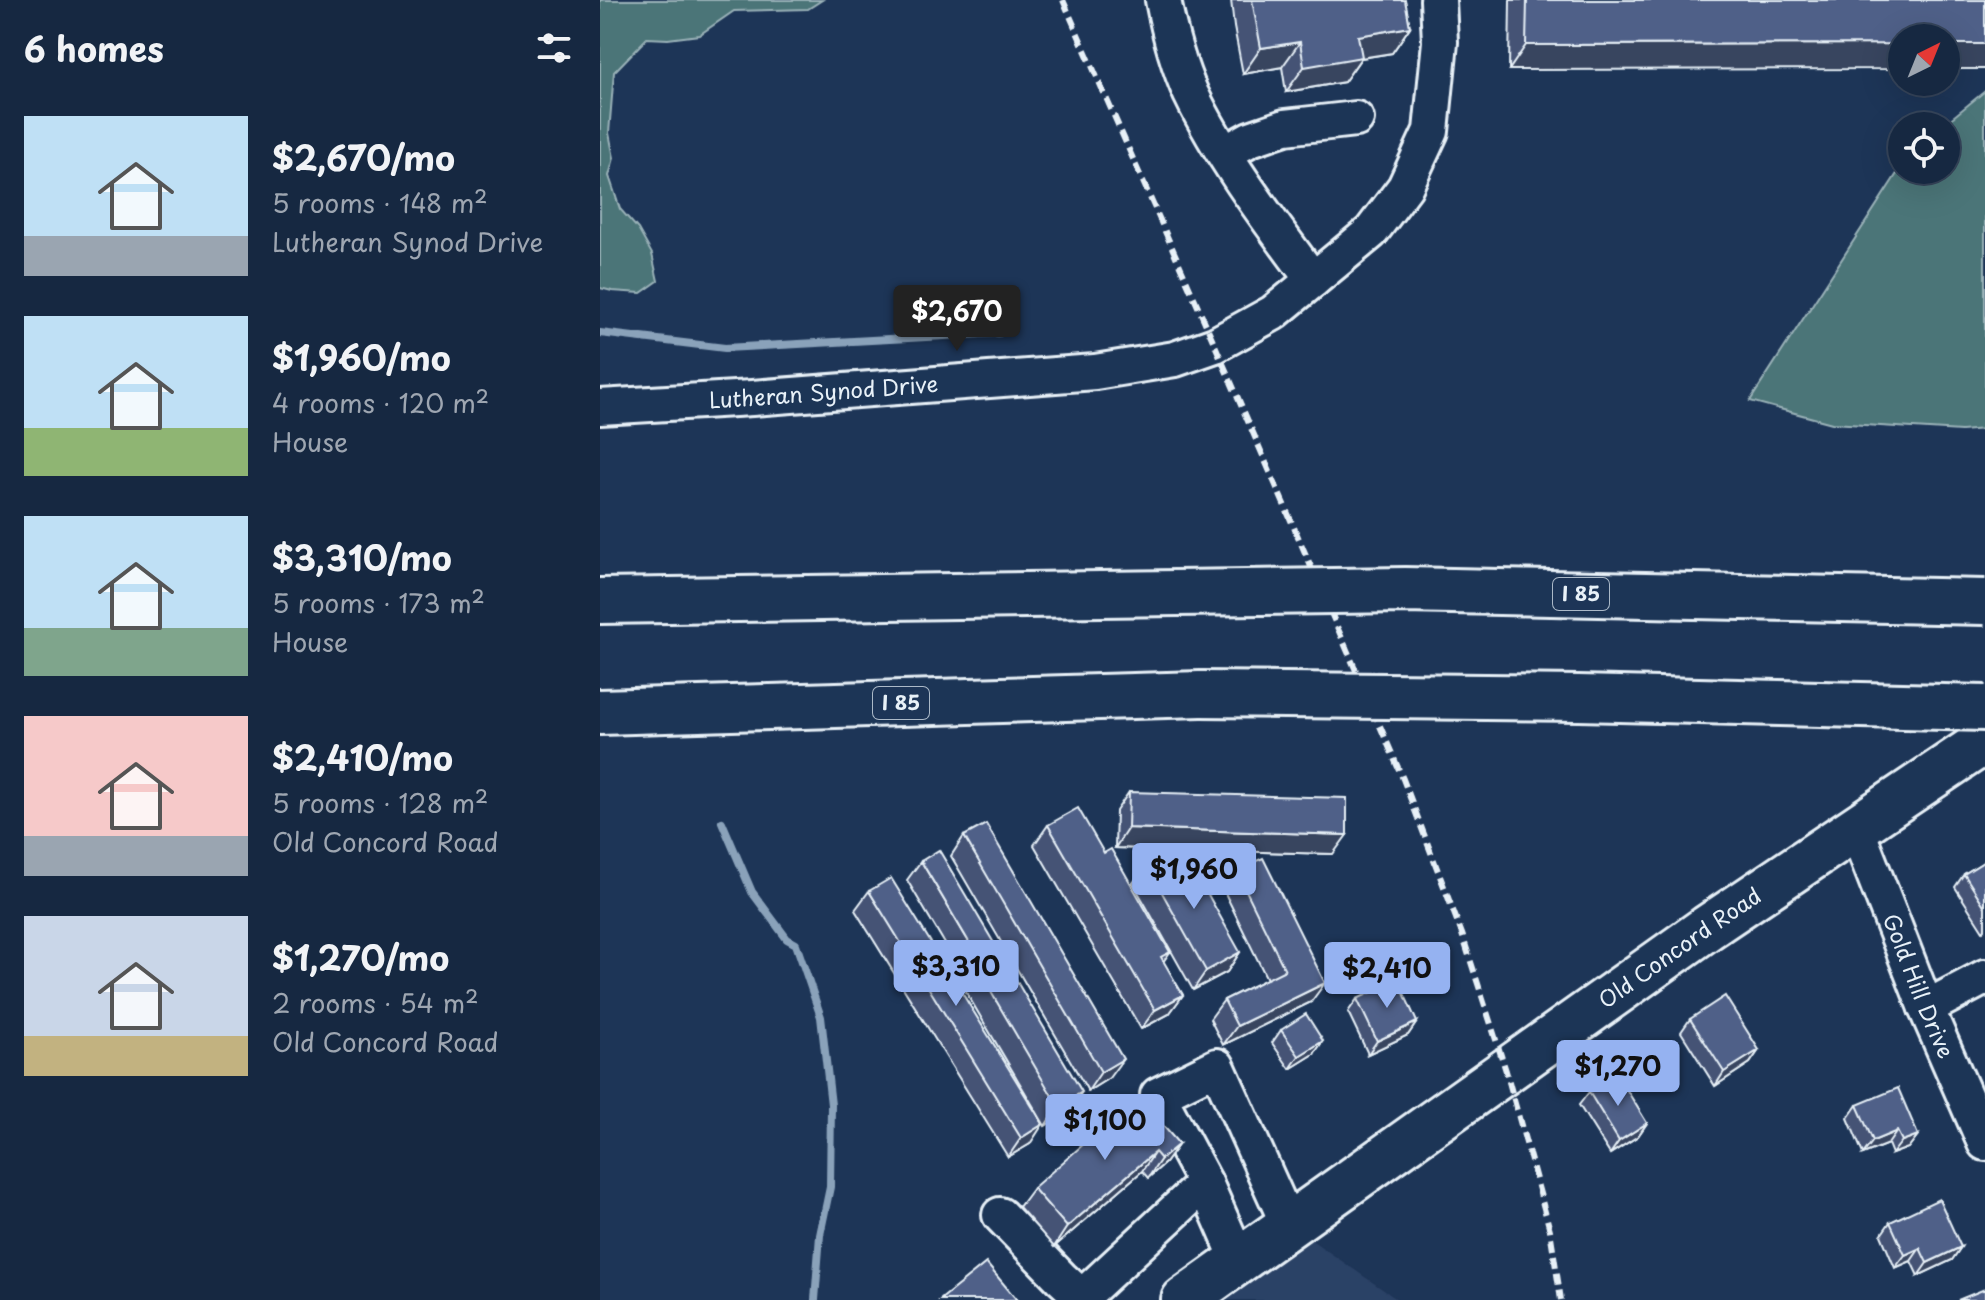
<!DOCTYPE html>
<html lang="en">
<head>
<meta charset="utf-8">
<style>
  :root { --surface:#162841; --page:#23344c; --text:#f1f3f6; --muted:#9ea6b1; --line:#35445a; --accent:#95b2f1 }
  body { margin:0; font-family:"Playpen Sans",sans-serif; background:var(--page); color:var(--text); height:100vh; display:flex; flex-direction:column; font-size:30px; white-space:nowrap }
  * { box-sizing:border-box; margin:0 }
  p { font-size:26px; color:var(--muted) }
  .icon { flex:none; width:44px; height:44px; fill:none; stroke:currentColor; stroke-width:2; stroke-linecap:round; stroke-linejoin:round }
  .map { position:relative; flex:1; overflow:hidden }
  .side { display:flex; flex-direction:column; background:var(--surface); width:600px }
  .side>* { flex:none }
  .needle { width:52px; rotate:43deg }
  .buttons { position:absolute; left:1288px; top:24px; display:grid; gap:16px }
  .buttons a { display:grid; place-items:center; width:72px; height:72px; border-radius:50%; background:var(--surface); box-shadow:0 8px 32px #0002,0 0 0 2px var(--line); font-size:40px }
  .price { position:absolute; translate:-50% -68px; padding:0 18px; border-radius:8px; background:var(--accent); color:#111; font-size:26px; line-height:52px; filter:drop-shadow(0 2px 4px #0008) }
  .price::after { content:''; position:absolute; left:50%; top:48px; width:24px; height:18px; margin-left:-12px; background:inherit; clip-path:polygon(0 0,100% 0,50% 100%) }
  .price.on { background:#222; color:#fff }
  ul { padding:0; list-style:none }
  li { display:flex; align-items:center; gap:24px; height:200px; padding:0 24px }
  li span { display:grid; place-items:center; flex:none; width:224px; height:160px; border-radius:0px; color:#555 }
  li>.icon { margin-inline-start:auto }
  span .icon { width:96px; height:96px; fill:#fffc; stroke-width:1 }
  li b { font-size:34px }
  h2 { display:flex; justify-content:space-between; align-items:center; height:96px; padding:0 24px; font-size:34px }
  main { display:flex; flex:1; min-height:0 }
  .map>svg:first-child { display:block }
  .built { fill:#2c4266 }
  .green { fill:#4c7478; stroke:#9ab2b8; stroke-width:2 }
  .lines { fill:none; stroke-linecap:round; stroke-linejoin:round }
  .stream { stroke:#8aa2ba; stroke-width:8 }
  .minor-casing { stroke:#e8f1f8; stroke-width:40 }
  .major-casing { stroke:#e8f1f8; stroke-width:50 }
  .highway-casing { stroke:#e8f1f8; stroke-width:50 }
  .minor { stroke:#1d3557; stroke-width:34 }
  .major { stroke:#1d3557; stroke-width:44 }
  .highway { stroke:#1d3557; stroke-width:44 }
  .rail { stroke:#e8f1f8; stroke-width:6; stroke-dasharray:12 6; stroke-linecap:butt }
  .highway-bridge-casing { stroke:#e8f1f8; stroke-width:50; stroke-linecap:butt }
  .highway-bridge { stroke:#1d3557; stroke-width:44 }
  .wall { fill:#455375; stroke:#e8f1f8; stroke-width:2 }
  .shaded-wall { fill:#38445f; stroke:#e8f1f8; stroke-width:2 }
  .building { fill:#506188; stroke:#e8f1f8; stroke-width:2 }
  .labels { text-anchor:middle; stroke-width:6; stroke-linejoin:round; paint-order:stroke }
  .shield { fill:#1d3557; stroke:#abb9c8; stroke-width:2 }
  .shield-label { font-size:20px; font-weight:bold; fill:#e8f1f8 }
  .street-label { font-size:22px; fill:#e8f1f8; stroke:#1d3557 }
</style>
</head>
<body>
<main>
<section class="side">
<h2>6 homes<svg class="icon" aria-label="filters" viewBox="0 0 24 24"><path d="M4 7h16M4 17h16"/><circle cx="9" cy="7" r="2"/><circle cx="15" cy="17" r="2"/></svg></h2>
<ul>
<li><span style="background:linear-gradient(#bfe0f5 75%,#9aa5b1 0)"><svg class="icon" aria-label="home" viewBox="0 0 24 24"><path d="M3 11l9-7 9 7M6 9v11h12V9"/></svg></span><div><b>$2,670/mo</b><p>5 rooms · 148 m²</p><p>Lutheran Synod Drive</p></div></li>
<li><span style="background:linear-gradient(#bfe0f5 70%,#8fb573 0)"><svg class="icon" aria-label="home" viewBox="0 0 24 24"><path d="M3 11l9-7 9 7M6 9v11h12V9"/></svg></span><div><b>$1,960/mo</b><p>4 rooms · 120 m²</p><p>House</p></div></li>
<li><span style="background:linear-gradient(#bfe0f5 70%,#7fa58c 0)"><svg class="icon" aria-label="home" viewBox="0 0 24 24"><path d="M3 11l9-7 9 7M6 9v11h12V9"/></svg></span><div><b>$3,310/mo</b><p>5 rooms · 173 m²</p><p>House</p></div></li>
<li><span style="background:linear-gradient(#f6c9c9 75%,#9aa5b1 0)"><svg class="icon" aria-label="home" viewBox="0 0 24 24"><path d="M3 11l9-7 9 7M6 9v11h12V9"/></svg></span><div><b>$2,410/mo</b><p>5 rooms · 128 m²</p><p>Old Concord Road</p></div></li>
<li><span style="background:linear-gradient(#c9d6e8 75%,#c2b280 0)"><svg class="icon" aria-label="home" viewBox="0 0 24 24"><path d="M3 11l9-7 9 7M6 9v11h12V9"/></svg></span><div><b>$1,270/mo</b><p>2 rooms · 54 m²</p><p>Old Concord Road</p></div></li>
</ul>
</section>
<div class="map">
<svg width="1385" height="1300" viewBox="0 0 1385 1300">
  <rect width="100%" height="100%" fill="#1d3557"/>
  <filter id="ink" filterUnits="userSpaceOnUse"><feTurbulence type="fractalNoise" baseFrequency=".0125" numOctaves="2"/><feDisplacementMap in="SourceGraphic" scale="16" xChannelSelector="R" yChannelSelector="G"/><feConvolveMatrix kernelMatrix="1 2 1 2 8 2 1 2 1" color-interpolation-filters="sRGB"/></filter>
  <g filter="url(#ink)">
    <path class="built" d="M 707,1237 L 798,1300 L 623,1300 Z"/>
    <path class="green" d="M 0,0 L 222,0 L 208,9 L 134,11 L 99,35 L 68,39 L 47,38 L 14,72 L 9,133 L 14,158 L 9,176 L 20,209 L 38,229 L 52,254 L 58,281 L 41,293 L 12,291 L 0,288 Z
      M 1385,91 L 1385,429 L 1361,431 L 1232,423 L 1150,401 L 1302,166 L 1302,170 L 1346,170 L 1346,126 L 1342,126 Z"/>
    <g class="lines">
      <path class="stream" d="M 0,333 L 125,348 L 399,333
        M 122,822 L 152,892 L 187,939 L 196,944 L 221,1017 L 231,1105 L 230,1187 L 220,1235 L 215,1300"/>
      <defs>
        <g id="minor">
          <path d="M 563,0 C 569,31 578,65 591,94 C 622,159 671,223 713,280"/>
          <path d="M 625,153 L 650,139 L 685,127 L 756,119"/>
          <path id="s1" d="M 0,407 L 152,398 L 495,372 L 575,359 L 615,345 L 673,313 L 771,232 L 805,187 L 831,131 L 840,42 L 838,0"/>
          <path id="s2" d="M 1256,828 L 1326,1008 L 1385,1143"/>
          <path d="M 1326,1008 L 1385,977"/>
          <path d="M 605,1183 L 639,1261"/>
          <path d="M 400,1215 L 461,1278 L 482,1297"/>
          <path d="M 484,1300 L 482,1297 L 605,1183 L 558,1095 L 617,1066 L 689,1226"/>
        </g>
        <g id="major">
          <path id="s3" d="M 584,1300 L 1107,928 L 1385,741"/>
        </g>
        <path id="highway" d="M 0,601 L 576,593
          M 0,712 L 601,694"/>
      </defs>
      <use href="#minor" class="minor-casing"/>
      <use href="#major" class="major-casing"/>
      <use href="#highway" class="highway-casing"/>
      <use href="#minor" class="minor"/>
      <use href="#major" class="major"/>
      <use href="#highway" class="highway"/>
      <path class="rail" d="M 463,0 L 615,345 L 803,779 L 862,934 L 906,1071 L 950,1230 L 961,1300"/>
      <defs>
        <path id="highway-bridge" d="M 576,593 L 805,590 L 1385,602
          M 601,694 L 979,698 L 1385,708"/>
      </defs>
      <use href="#highway-bridge" class="highway-bridge-casing"/>
      <use href="#highway-bridge" class="highway-bridge"/>
    </g>
    <path class="wall" d="M 631,0 L 805,0 L 810,27 L 792,53 L 761,58 L 744,82 L 686,92 L 682,67 L 643,74 L 634,27 Z
      M 910,0 L 1385,0 L 1385,69 L 1346,69 L 1346,38 L 909,70 Z
      M 529,792 L 733,854 L 515,848 L 516,811 Z
      M 448,825 L 504,853 L 570,952 L 563,962 L 583,995 L 569,1014 L 541,1029 L 434,845 Z
      M 364,836 L 509,1078 L 488,1091 L 351,856 Z
      M 321,861 L 469,1111 L 445,1126 L 350,965 L 354,959 L 307,880 Z
      M 1385,861 L 1385,929 L 1383,931 L 1355,887 L 1364,874 Z
      M 546,864 L 568,865 L 640,952 L 627,972 L 593,990 L 533,883 Z
      M 636,870 L 711,1002 L 623,1045 L 610,1019 L 624,1000 L 667,979 L 623,889 Z
      M 269,891 L 430,1144 L 408,1157 L 255,910 Z
      M 757,999 L 817,1022 L 808,1035 L 768,1054 L 748,1012 Z
      M 1090,1019 L 1159,1050 L 1150,1063 L 1115,1086 L 1081,1032 Z
      M 681,1030 L 714,1054 L 690,1069 L 672,1043 Z
      M 989,1092 L 1047,1123 L 1038,1136 L 1010,1154 L 979,1105 Z
      M 1257,1105 L 1318,1135 L 1308,1148 L 1292,1154 L 1288,1144 L 1263,1154 L 1248,1118 Z
      M 579,1144 L 565,1163 L 548,1178 L 542,1171 L 454,1247 L 419,1207 L 433,1188 Z
      M 1290,1222 L 1361,1247 L 1352,1260 L 1318,1276 L 1311,1261 L 1295,1268 L 1281,1235 Z"/>
    <path class="shaded-wall" d="M 810,27 L 792,53 L 761,58 L 744,82 L 686,92 L 704,67 L 758,36 Z
      M 700,42 L 682,67 L 643,74 L 661,48 Z
      M 1302,44 L 1302,69 L 909,70 L 926,45 Z
      M 1346,44 L 1385,44 L 1385,69 L 1346,69 Z
      M 528,828 L 747,835 L 733,854 L 515,848 Z
      M 640,952 L 627,972 L 593,990 L 606,971 Z
      M 725,983 L 711,1002 L 623,1045 L 637,1026 Z
      M 583,995 L 569,1014 L 541,1029 L 555,1010 Z
      M 817,1022 L 808,1035 L 768,1054 L 777,1041 Z
      M 723,1041 L 714,1054 L 690,1069 L 699,1056 Z
      M 1159,1050 L 1150,1063 L 1115,1086 L 1124,1072 Z
      M 523,1059 L 509,1078 L 488,1091 L 501,1072 Z
      M 482,1092 L 469,1111 L 445,1126 L 458,1106 Z
      M 1047,1123 L 1038,1136 L 1010,1154 L 1019,1141 Z
      M 443,1124 L 430,1144 L 408,1157 L 421,1138 Z
      M 1297,1131 L 1288,1144 L 1263,1154 L 1273,1141 Z
      M 1318,1135 L 1308,1148 L 1292,1154 L 1302,1141 Z
      M 579,1144 L 565,1163 L 548,1178 L 561,1159 Z
      M 555,1152 L 542,1171 L 454,1247 L 467,1227 Z
      M 1361,1247 L 1352,1260 L 1318,1276 L 1327,1263 Z
      M 1320,1248 L 1311,1261 L 1295,1268 L 1305,1255 Z"/>
    <path class="building" d="M 652,0 L 805,0 L 810,27 L 758,36 L 762,57 L 704,67 L 700,42 L 661,48 Z
      M 927,0 L 1385,0 L 1385,44 L 1346,44 L 1346,38 L 1302,38 L 1302,44 L 926,45 Z
      M 529,792 L 747,798 L 747,835 L 528,828 Z
      M 478,808 L 504,853 L 511,849 L 570,952 L 561,957 L 583,995 L 555,1010 L 448,825 Z
      M 386,824 L 523,1059 L 501,1072 L 364,836 Z
      M 339,850 L 482,1092 L 458,1106 L 364,946 L 369,942 L 321,861 Z
      M 563,855 L 568,865 L 586,855 L 640,952 L 606,971 L 546,864 Z
      M 663,858 L 725,983 L 637,1026 L 624,1000 L 685,970 L 636,870 Z
      M 1385,861 L 1385,907 L 1364,874 Z
      M 291,878 L 443,1124 L 421,1138 L 269,891 Z
      M 798,980 L 817,1022 L 777,1041 L 757,999 Z
      M 1125,996 L 1159,1050 L 1124,1072 L 1090,1019 Z
      M 706,1014 L 723,1041 L 699,1056 L 681,1030 Z
      M 1017,1074 L 1047,1123 L 1019,1141 L 989,1092 Z
      M 1298,1088 L 1318,1135 L 1302,1141 L 1297,1131 L 1273,1141 L 1257,1105 Z
      M 538,1097 L 579,1144 L 561,1159 L 555,1152 L 467,1227 L 433,1188 Z
      M 1339,1199 L 1361,1247 L 1327,1263 L 1320,1248 L 1305,1255 L 1290,1222 Z
      M 386,1263 L 417,1300 L 340,1300 Z
      M 1385,1289 L 1385,1300 L 1358,1300 Z"/>
  </g>
  <g class="labels">
    <g class="shield">
      <rect x="953" y="578" width="56" height="32" rx="6"/>
      <rect x="273" y="687" width="56" height="32" rx="6"/>
    </g>
    <g class="shield-label">
      <text x="981" y="601">I 85</text>
      <text x="301" y="710">I 85</text>
    </g>
    <g class="street-label">
      <text dy="8" stroke="none"><textPath href="#s1" startOffset="224">Lutheran Synod Drive</textPath></text>
      <text dy="8" stroke="none"><textPath href="#s3" startOffset="608">Old Concord Road</textPath></text>
      <text dy="8" stroke="none"><textPath href="#s2" startOffset="170">Gold Hill Drive</textPath></text>
    </g>
  </g>
</svg>
<div class="buttons">
<a><svg class="needle" viewBox="-14 -14 28 28"><path d="M0-13l5 13h-10z" fill="#e53935"/><path d="M0 13l5-13h-10z" fill="#9ea6b1"/></svg></a>
<a><svg class="icon" aria-label="locate" viewBox="0 0 24 24"><circle cx="12" cy="12" r="6"/><path d="M12 2v4M12 18v4M2 12h4M18 12h4"/></svg></a>
</div>
<b class="price on" style="left:357px;top:353px">$2,670</b>
<b class="price" style="left:594px;top:911px">$1,960</b>
<b class="price" style="left:356px;top:1008px">$3,310</b>
<b class="price" style="left:787px;top:1010px">$2,410</b>
<b class="price" style="left:1018px;top:1108px">$1,270</b>
<b class="price" style="left:505px;top:1162px">$1,100</b>
</div>
</main>
</body>
</html>
